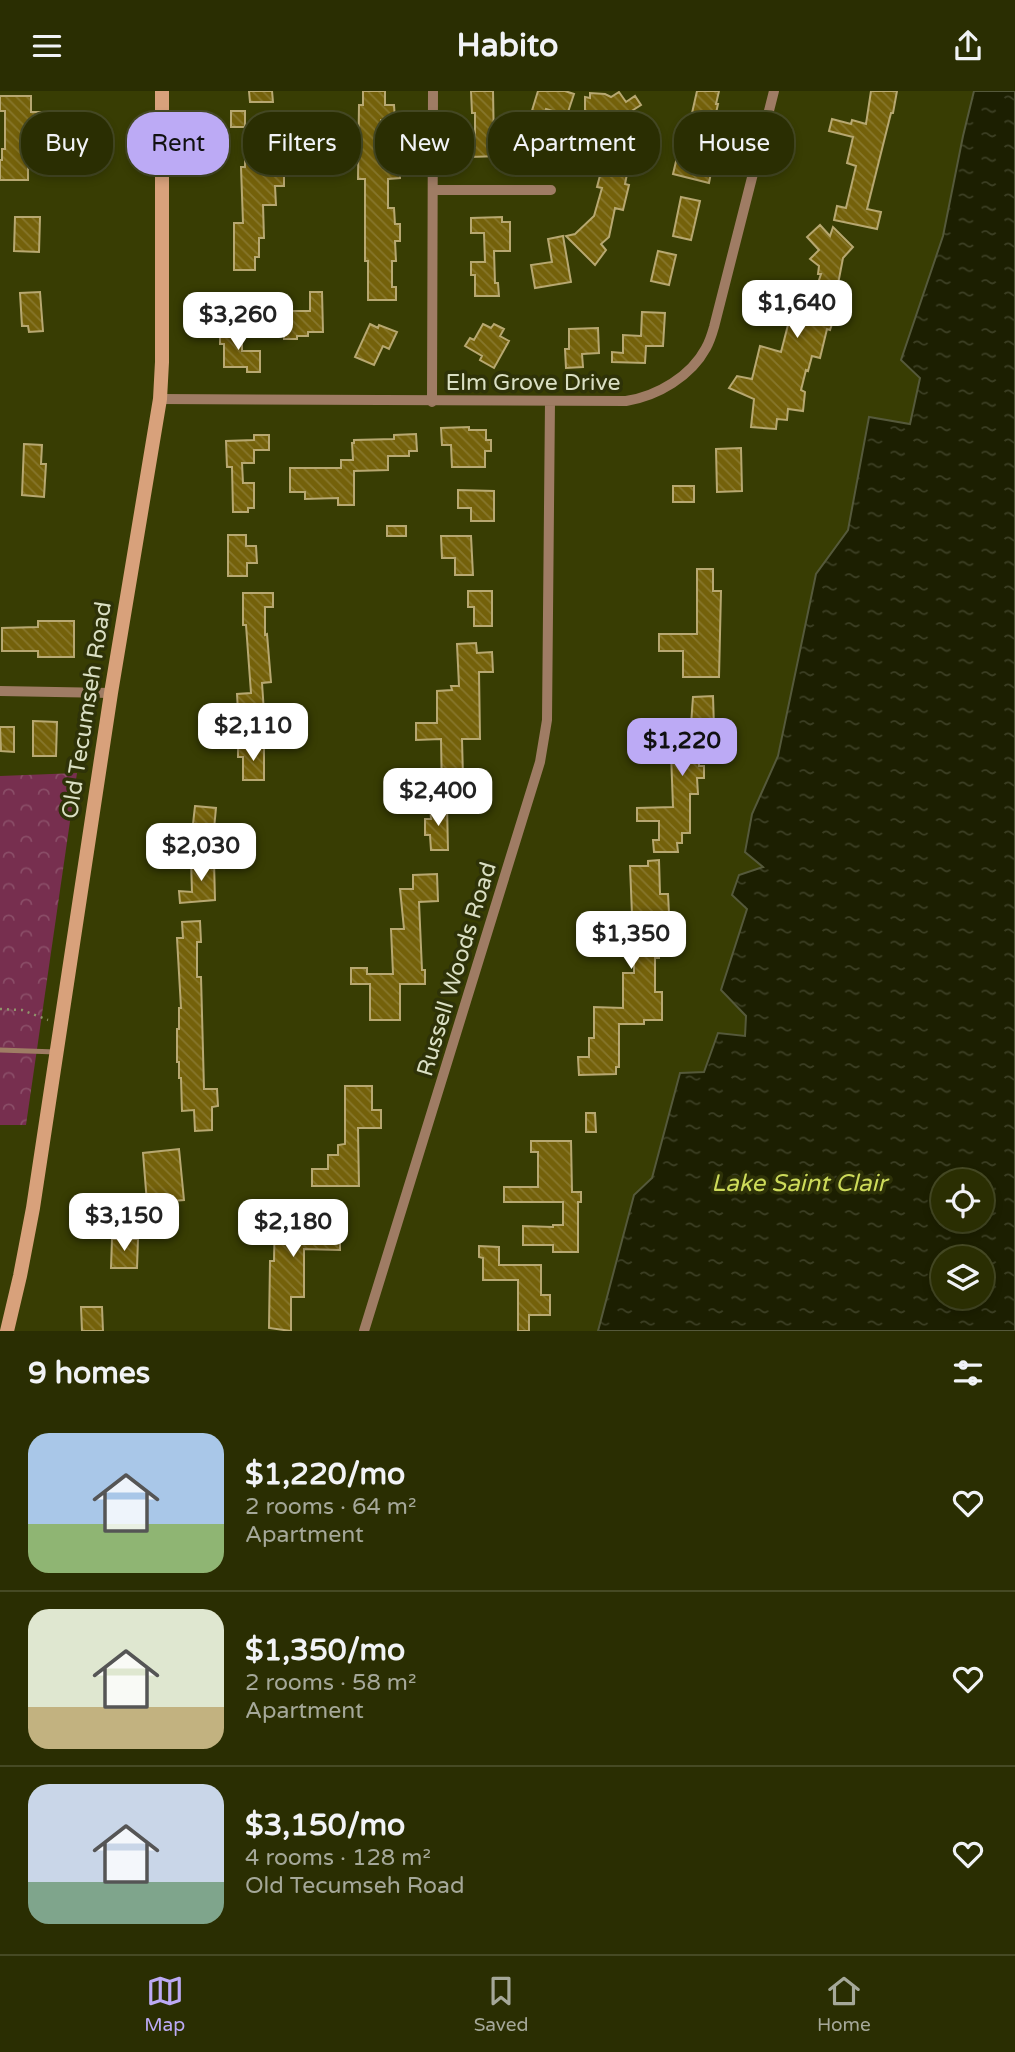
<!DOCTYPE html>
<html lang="en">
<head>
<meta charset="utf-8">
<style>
  :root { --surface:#2a2e02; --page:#32360c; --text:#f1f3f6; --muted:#a5a899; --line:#464a24; --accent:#bcaaf5 }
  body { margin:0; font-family:"Varela Round",sans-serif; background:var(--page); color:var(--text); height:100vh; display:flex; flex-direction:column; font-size:26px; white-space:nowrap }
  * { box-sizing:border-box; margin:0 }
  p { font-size:23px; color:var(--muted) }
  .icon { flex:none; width:38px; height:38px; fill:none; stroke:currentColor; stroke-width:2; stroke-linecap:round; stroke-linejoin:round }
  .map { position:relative; height:1240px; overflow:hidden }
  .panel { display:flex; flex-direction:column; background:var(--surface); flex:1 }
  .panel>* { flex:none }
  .hud { position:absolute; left:21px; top:21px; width:973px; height:63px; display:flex; gap:14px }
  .controls { position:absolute; left:931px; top:1078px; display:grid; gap:14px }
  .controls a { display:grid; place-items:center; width:63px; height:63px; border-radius:50%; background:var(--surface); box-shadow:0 4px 10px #0003,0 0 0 2px var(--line); font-size:35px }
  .price { position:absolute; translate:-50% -60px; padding:0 16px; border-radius:14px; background:#fff; color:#222; font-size:23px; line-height:46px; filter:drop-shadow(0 2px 4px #0008) }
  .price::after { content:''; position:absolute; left:50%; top:42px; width:21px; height:16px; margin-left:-10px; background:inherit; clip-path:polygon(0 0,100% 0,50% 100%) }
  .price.active { background:var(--accent); color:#111 }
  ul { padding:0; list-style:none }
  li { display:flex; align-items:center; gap:21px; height:175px; padding:0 28px }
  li+li { border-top:2px solid var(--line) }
  li span { display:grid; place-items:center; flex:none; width:196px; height:140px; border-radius:21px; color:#555 }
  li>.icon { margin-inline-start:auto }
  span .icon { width:84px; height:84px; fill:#fffc; stroke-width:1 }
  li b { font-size:30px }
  h2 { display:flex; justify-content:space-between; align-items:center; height:84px; padding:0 28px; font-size:30px }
  .pill { padding:0 24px; border-radius:28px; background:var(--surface); box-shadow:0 4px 10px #0003,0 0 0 2px var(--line); font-size:24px; line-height:63px }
  .pill.active { background:var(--accent); color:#111 }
  header { display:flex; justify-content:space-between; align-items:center; height:91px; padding:0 28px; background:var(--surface); font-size:32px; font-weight:800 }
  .tab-bar { display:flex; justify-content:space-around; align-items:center; height:98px; border-top:2px solid var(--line); background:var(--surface); font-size:19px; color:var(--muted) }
  .tab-bar a { display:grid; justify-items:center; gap:4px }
  .tab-bar .active { color:var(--accent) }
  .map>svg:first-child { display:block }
  .park { fill:url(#park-crowns) }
  .water { fill:url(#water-ripples); stroke:#55593b; stroke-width:2; fill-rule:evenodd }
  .building { fill:url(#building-back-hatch); stroke:#b7a871; stroke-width:2 }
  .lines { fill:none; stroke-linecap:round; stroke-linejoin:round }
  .path { stroke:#90956c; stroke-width:2.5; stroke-dasharray:2 5; stroke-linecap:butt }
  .service { stroke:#9f7c64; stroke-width:5 }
  .minor { stroke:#9f7c64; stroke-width:10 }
  .secondary { stroke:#d8a17b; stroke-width:14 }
  .labels { text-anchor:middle; stroke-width:7; stroke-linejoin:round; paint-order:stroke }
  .street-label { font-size:23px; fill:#dadfc3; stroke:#2e3208 }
  .water-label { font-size:24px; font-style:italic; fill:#cddb5a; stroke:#2e3208 }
</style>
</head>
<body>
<header><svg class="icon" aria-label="menu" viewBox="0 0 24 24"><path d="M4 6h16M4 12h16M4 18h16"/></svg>Habito<svg class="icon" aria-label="share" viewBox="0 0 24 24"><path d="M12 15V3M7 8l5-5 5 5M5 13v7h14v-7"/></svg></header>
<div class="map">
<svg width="1015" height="1240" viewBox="0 0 1015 1240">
  <defs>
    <pattern id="park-crowns" width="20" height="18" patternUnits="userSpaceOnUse" patternTransform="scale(1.75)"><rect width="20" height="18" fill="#772f4f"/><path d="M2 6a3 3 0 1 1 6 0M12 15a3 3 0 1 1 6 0" fill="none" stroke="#8a4d67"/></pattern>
    <pattern id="water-ripples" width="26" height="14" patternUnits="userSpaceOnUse" patternTransform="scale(1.75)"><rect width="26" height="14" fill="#1c1f01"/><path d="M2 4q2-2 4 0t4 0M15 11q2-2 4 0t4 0" fill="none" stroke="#3c3f24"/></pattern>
    <pattern id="building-back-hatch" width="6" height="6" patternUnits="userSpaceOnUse" patternTransform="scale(1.75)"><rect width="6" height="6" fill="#74610a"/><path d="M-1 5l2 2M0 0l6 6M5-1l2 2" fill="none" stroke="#87772c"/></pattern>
  </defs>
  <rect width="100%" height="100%" fill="#383d03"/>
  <path class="park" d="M 77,682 L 26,1034 L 0,1034 L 0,685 Z"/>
  <path class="water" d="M 974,0 L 1015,0 L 1015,1240 L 598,1240 L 634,1104 L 652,1087 L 680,982 L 704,981 L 718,942 L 745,945 L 746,925 L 721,899 L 747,818 L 732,804 L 739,784 L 763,776 L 745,761 L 752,723 L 778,665 L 816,483 L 848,439 L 869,326 L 910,333 L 920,287 L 901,269 L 943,145 L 963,45 ZM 943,1090 L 982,1090 L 982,1129 L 943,1129 ZM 943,1167 L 982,1167 L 982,1206 L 943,1206 Z"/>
  <path class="building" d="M 249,0 L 272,0 L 273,11 L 250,11 Z
    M 363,0 L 385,0 L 385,14 L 394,14 L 395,29 L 381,29 L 381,59 L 387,59 L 387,71 L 400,71 L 400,87 L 388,88 L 388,117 L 394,117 L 395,133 L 400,133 L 400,150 L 395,150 L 396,170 L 392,170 L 392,196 L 396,196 L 396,209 L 368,209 L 368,170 L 365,170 L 365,88 L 358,88 L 359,14 L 363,14 Z
    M 471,0 L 493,0 L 494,55 L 500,54 L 500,65 L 470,66 L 470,56 L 475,56 L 475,22 L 472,22 Z
    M 538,0 L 565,0 L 574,3 L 567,24 L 546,18 L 542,30 L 530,26 Z
    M 697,0 L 719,0 L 716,13 L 718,13 L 713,36 L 711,35 L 706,53 L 716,56 L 709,92 L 673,83 L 678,62 L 686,64 L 693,31 L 690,31 Z
    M 871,0 L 897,0 L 893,22 L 891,22 L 867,118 L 881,121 L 877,138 L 834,129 L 837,115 L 846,117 L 856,75 L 847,72 L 853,46 L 829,40 L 832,28 L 851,33 L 852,29 L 866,33 Z
    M 619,1 L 626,11 L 635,5 L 641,14 L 630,21 L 639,37 L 610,35 L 604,25 L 585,24 L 585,6 L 590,7 L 590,2 L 605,3 L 611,6 Z
    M 0,5 L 31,5 L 31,21 L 49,21 L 49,54 L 32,54 L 32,75 L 28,75 L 28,89 L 0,89 L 0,69 L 2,69 L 2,58 L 5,58 L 5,20 L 0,20 Z
    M 231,20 L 245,20 L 245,36 L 231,36 Z
    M 267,34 L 267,49 L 276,49 L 276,75 L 284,75 L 284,95 L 275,95 L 276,114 L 263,114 L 264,147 L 259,147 L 259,166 L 255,166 L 255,179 L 234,179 L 234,132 L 243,132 L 241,76 L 245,76 L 245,35 Z
    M 602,77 L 627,83 L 625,93 L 629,94 L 623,119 L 615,117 L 609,146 L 601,153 L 606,159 L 595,174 L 566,145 L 575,143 L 594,125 L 602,97 L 597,96 Z
    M 681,106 L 700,110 L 691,149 L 673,145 Z
    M 15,126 L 40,126 L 39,161 L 14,160 Z
    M 502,126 L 502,131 L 510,131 L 510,160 L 494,160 L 495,192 L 498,192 L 499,205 L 475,205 L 475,184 L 471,184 L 471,171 L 485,171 L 484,142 L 471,142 L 471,127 Z
    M 820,134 L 830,145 L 833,136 L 853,156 L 843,167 L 838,193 L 845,195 L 830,239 L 827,238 L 820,267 L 812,265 L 808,280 L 806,279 L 801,299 L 805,301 L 803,320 L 788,318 L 787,329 L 777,328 L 776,338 L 751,336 L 754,308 L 729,297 L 737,285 L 752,288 L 760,255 L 781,261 L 789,230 L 784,228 L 787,219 L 807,225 L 821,183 L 818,183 L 819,175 L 810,168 L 819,159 L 807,146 Z
    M 563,145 L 571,191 L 535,197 L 531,174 L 552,171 L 548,148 Z
    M 658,160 L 676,164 L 669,194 L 651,190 Z
    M 40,201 L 43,240 L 29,241 L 28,235 L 22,235 L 20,202 Z
    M 310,201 L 322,201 L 323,241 L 308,241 L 308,245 L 297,245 L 297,248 L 284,248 L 284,220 L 310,220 Z
    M 642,221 L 665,222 L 663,255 L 646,255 L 645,272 L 612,271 L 612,261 L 623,262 L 623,244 L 641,245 Z
    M 370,233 L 378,237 L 379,234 L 397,241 L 389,258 L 383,255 L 374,274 L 355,266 Z
    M 483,233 L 491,237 L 494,233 L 504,238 L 500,245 L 509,250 L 494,277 L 480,269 L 482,265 L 465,255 L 470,247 L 474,249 Z
    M 598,237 L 599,262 L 582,263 L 583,276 L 566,277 L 565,258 L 569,258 L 569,238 Z
    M 220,238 L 242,238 L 242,260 L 260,260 L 260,281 L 247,281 L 247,276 L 224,276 L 224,253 L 220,253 Z
    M 469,336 L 469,339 L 486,339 L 486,349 L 491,349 L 491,360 L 485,360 L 485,376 L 452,376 L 451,354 L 442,354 L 441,337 Z
    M 416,343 L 417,360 L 409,360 L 409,365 L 388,365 L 388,379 L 354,380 L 354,414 L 338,414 L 338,407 L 305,408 L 305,401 L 290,401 L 290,377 L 341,377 L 341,369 L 353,369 L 352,352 L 354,352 L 354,349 L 394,348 L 394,344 Z
    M 254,344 L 269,344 L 269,359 L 254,359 L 254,372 L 242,372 L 243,392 L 254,392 L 254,417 L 248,417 L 248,421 L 233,421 L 232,376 L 227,376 L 226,350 L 254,349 Z
    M 24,353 L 42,354 L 41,373 L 46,373 L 44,406 L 22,404 Z
    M 741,357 L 742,400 L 717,401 L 716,358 Z
    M 673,395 L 694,395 L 694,411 L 673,411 Z
    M 458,399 L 494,400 L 494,430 L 471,430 L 471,417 L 458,417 Z
    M 387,435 L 406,435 L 406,445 L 387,445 Z
    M 228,444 L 246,444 L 246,455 L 256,455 L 257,472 L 247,472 L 247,485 L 228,485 Z
    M 441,445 L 471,445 L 473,484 L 455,484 L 455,467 L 442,467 Z
    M 697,478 L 713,478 L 713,500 L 721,500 L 719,586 L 683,586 L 683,560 L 659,560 L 659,543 L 697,543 Z
    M 468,500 L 492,500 L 492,535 L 474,535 L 474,516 L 468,516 Z
    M 243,502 L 273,502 L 273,516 L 265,516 L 265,544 L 267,543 L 271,591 L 262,592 L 265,636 L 239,637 L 237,603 L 251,602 L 246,534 L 243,534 Z
    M 38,530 L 74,530 L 74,566 L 38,566 L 38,560 L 2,560 L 2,537 L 38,536 Z
    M 476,552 L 477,562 L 492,561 L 493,581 L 479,581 L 480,648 L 462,648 L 463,687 L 487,687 L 488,705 L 442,704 L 441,648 L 416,649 L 416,632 L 437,632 L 437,600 L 452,599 L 451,595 L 459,595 L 457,553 Z
    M 713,605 L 714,637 L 699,638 L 700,648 L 698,648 L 699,675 L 704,675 L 704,687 L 697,687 L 698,703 L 690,703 L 690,742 L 682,742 L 682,752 L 677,752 L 678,761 L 654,761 L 653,749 L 659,749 L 659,730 L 637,730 L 637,717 L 673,716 L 670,635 L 691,634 L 693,606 Z
    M 33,630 L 57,631 L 56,665 L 33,665 Z
    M 0,636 L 14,636 L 14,661 L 1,660 Z
    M 264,656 L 264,689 L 243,689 L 243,666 L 238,666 L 238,657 Z
    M 430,714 L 447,714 L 448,759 L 431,759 L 430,744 L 425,744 L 425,728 L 431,728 Z
    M 195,715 L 216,717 L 214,738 L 243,741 L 242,756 L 191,751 Z
    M 659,769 L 660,803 L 668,803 L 669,822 L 659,822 L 659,867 L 655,867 L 655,901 L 662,901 L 662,929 L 644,929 L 644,933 L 619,933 L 619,976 L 616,976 L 616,983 L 579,984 L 578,966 L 589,966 L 589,947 L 594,947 L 594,916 L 623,917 L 623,882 L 634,882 L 634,839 L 597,839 L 597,823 L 632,823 L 630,775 L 648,775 L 648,770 Z
    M 191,770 L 214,770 L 215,809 L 180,812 L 179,800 L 192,801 Z
    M 437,783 L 438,810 L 419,811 L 422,879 L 425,879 L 425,893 L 400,893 L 400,929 L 370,929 L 370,893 L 351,893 L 351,877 L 367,877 L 367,883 L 393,883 L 391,838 L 404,838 L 400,798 L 413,798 L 413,784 Z
    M 200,830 L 201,851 L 197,851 L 197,886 L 201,886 L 204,998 L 217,998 L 218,1015 L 212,1016 L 212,1039 L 195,1040 L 194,1019 L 182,1020 L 181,987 L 179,987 L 179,971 L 177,971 L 177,938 L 179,938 L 179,917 L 181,917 L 177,847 L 183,847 L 182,831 Z
    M 345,995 L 372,995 L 372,1019 L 381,1019 L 381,1037 L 358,1037 L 359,1095 L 312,1095 L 312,1078 L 328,1078 L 328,1064 L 338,1064 L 338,1054 L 345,1053 Z
    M 586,1022 L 595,1022 L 596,1041 L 586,1041 Z
    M 531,1050 L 571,1050 L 572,1101 L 581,1101 L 581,1111 L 578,1111 L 578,1161 L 553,1161 L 553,1154 L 523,1154 L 523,1135 L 553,1136 L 553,1134 L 563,1134 L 563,1111 L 504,1111 L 504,1096 L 538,1096 L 538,1061 L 531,1061 Z
    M 179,1058 L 184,1109 L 147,1112 L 143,1062 Z
    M 284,1109 L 307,1110 L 307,1138 L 340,1138 L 340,1159 L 304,1158 L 304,1206 L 291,1206 L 291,1240 L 269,1237 L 270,1170 L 274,1170 L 275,1118 L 284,1118 Z
    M 112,1148 L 138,1148 L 137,1177 L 111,1177 Z
    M 479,1155 L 499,1156 L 499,1174 L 541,1174 L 541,1204 L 550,1204 L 550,1224 L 529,1224 L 529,1240 L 518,1240 L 518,1189 L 483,1189 L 483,1167 L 479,1166 Z
    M 81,1216 L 102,1216 L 103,1240 L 82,1240 Z"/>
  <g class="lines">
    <path class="path" d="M 0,918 L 22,919 L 48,929"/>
    <path class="service" d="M 0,959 L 56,961"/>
    <path class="minor" d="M 434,99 L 551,99
      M 160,308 L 626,310 C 658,305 691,285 706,257 C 710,250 712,243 714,236 L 774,0
      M 432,311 L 433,0
      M 0,600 L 111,602
      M 364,1240 L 540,671 L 547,629 L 550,310"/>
    <path class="secondary" d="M 7,1240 L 20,1185 L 33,1117 L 111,602 L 160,308 L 162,271 L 162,0"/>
  </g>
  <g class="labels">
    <g class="street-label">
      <text x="533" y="299">Elm Grove Drive</text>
      <text transform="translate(86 619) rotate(-81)" y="8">Old Tecumseh Road</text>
      <text transform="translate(456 878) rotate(-73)" y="8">Russell Woods Road</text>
    </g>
    <g class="water-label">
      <text x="799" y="1100">Lake Saint Clair</text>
    </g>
  </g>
</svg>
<div class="controls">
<a><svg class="icon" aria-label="locate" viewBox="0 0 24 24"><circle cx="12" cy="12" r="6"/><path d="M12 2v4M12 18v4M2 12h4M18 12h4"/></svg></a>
<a><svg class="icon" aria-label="layers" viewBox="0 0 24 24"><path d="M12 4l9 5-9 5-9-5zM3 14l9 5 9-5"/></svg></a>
</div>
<b class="price" style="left:797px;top:249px">$1,640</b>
<b class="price" style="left:238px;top:261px">$3,260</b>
<b class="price" style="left:253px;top:672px">$2,110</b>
<b class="price active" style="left:682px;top:687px">$1,220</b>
<b class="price" style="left:438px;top:737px">$2,400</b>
<b class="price" style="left:201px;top:792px">$2,030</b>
<b class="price" style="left:631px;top:880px">$1,350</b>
<b class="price" style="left:124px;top:1162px">$3,150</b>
<b class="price" style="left:293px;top:1168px">$2,180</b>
<div class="hud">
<a class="pill">Buy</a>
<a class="pill active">Rent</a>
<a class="pill">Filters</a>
<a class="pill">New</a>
<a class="pill">Apartment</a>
<a class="pill">House</a>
</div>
</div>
<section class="panel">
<h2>9 homes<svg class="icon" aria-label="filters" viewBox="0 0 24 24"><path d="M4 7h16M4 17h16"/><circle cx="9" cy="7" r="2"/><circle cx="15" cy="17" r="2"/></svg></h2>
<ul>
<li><span style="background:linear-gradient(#a9c7e8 65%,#8fb573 0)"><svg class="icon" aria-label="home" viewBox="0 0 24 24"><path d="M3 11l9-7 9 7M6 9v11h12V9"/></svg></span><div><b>$1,220/mo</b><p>2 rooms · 64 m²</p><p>Apartment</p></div><svg class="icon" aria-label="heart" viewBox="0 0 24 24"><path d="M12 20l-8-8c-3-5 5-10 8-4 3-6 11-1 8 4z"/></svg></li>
<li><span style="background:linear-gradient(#dfe7d0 70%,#c2b280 0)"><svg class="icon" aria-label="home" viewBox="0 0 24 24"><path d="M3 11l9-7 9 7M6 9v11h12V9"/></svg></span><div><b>$1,350/mo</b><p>2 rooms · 58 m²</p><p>Apartment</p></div><svg class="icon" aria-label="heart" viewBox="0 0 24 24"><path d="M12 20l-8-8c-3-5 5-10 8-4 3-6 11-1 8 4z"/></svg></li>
<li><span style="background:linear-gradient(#c9d6e8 70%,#7fa58c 0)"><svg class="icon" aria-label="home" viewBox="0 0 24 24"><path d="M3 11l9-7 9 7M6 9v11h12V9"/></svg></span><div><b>$3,150/mo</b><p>4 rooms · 128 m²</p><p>Old Tecumseh Road</p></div><svg class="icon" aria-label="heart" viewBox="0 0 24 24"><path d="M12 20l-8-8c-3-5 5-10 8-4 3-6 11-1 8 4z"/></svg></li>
</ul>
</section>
<nav class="tab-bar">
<a class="active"><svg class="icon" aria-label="map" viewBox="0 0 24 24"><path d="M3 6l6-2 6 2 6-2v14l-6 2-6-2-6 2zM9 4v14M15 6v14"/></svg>Map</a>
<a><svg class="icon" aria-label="saved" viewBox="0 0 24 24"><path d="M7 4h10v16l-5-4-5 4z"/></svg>Saved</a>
<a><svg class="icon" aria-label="home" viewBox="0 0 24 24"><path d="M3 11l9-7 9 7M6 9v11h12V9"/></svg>Home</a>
</nav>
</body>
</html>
